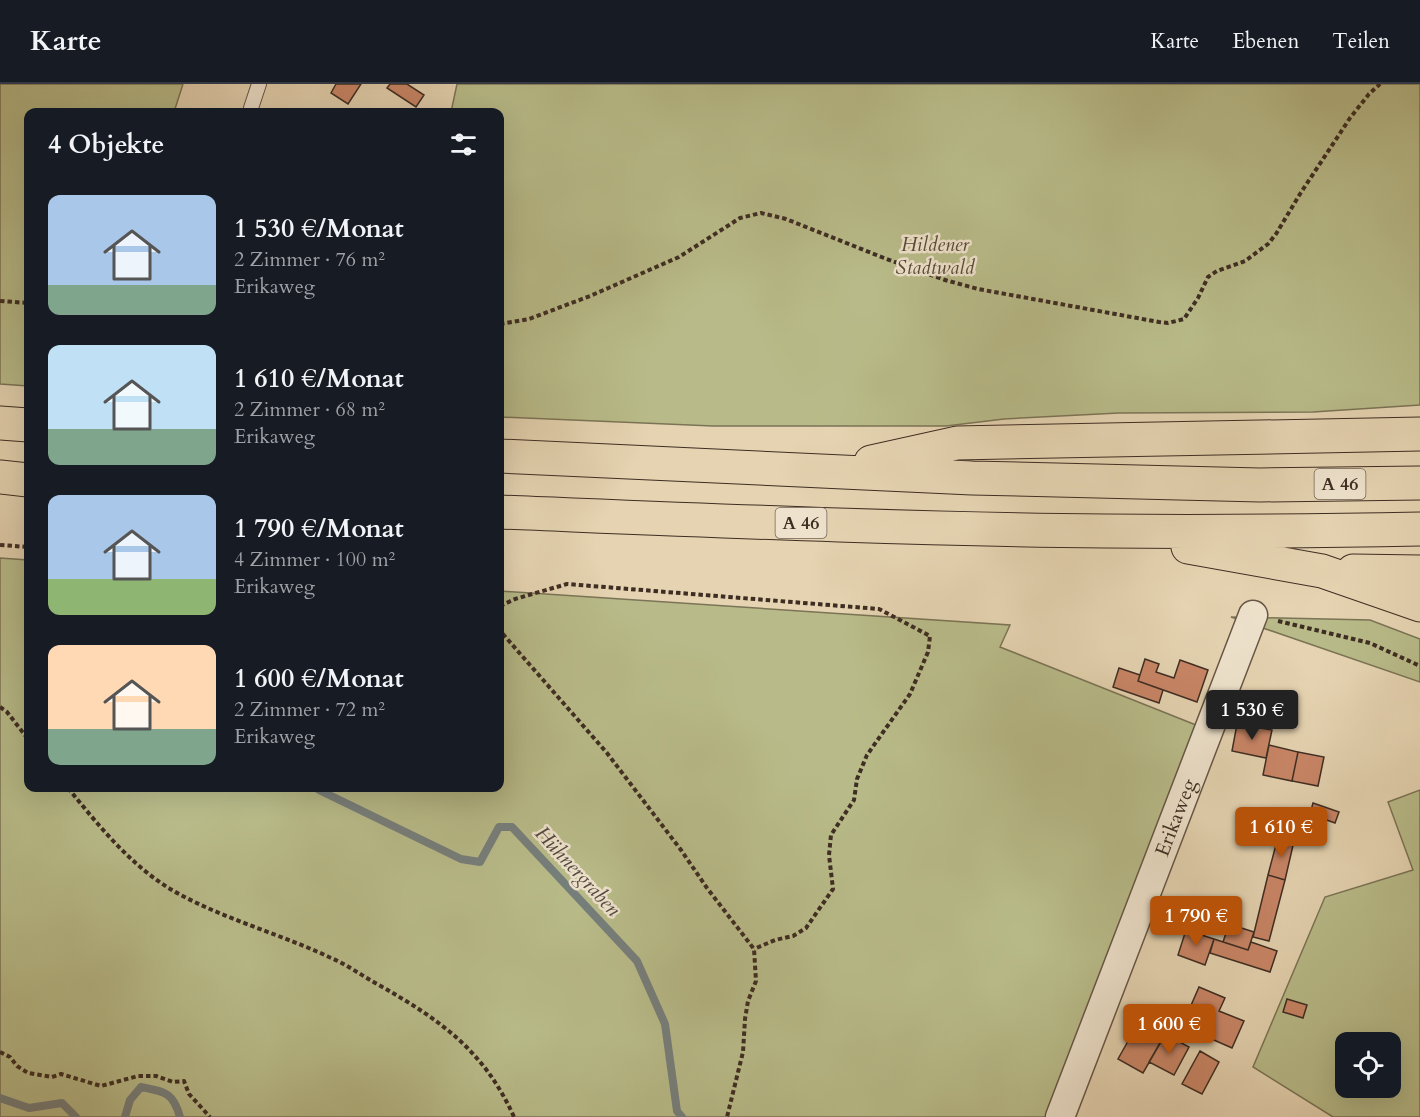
<!DOCTYPE html>
<html lang="de">
<head>
<meta charset="utf-8">
<style>
  :root { --surface:#171b24; --page:#242831; --text:#f1f3f6; --muted:#9ea1a6; --line:#363941; --accent:#b45309 }
  body { margin:0; font-family:Cardo,serif; background:var(--page); color:var(--text); height:100vh; display:flex; flex-direction:column; font-size:22px; white-space:nowrap }
  * { box-sizing:border-box; margin:0 }
  p { font-size:20px; color:var(--muted) }
  .icon { flex:none; width:33px; height:33px; fill:none; stroke:currentColor; stroke-width:2; stroke-linecap:round; stroke-linejoin:round }
  .map { position:relative; flex:1; overflow:hidden }
  .panel { position:absolute; left:24px; top:24px; width:480px; height:684px; display:flex; flex-direction:column; background:var(--surface); border-radius:12px; box-shadow:0 6px 24px #0002 }
  .panel>* { flex:none }
  .controls { position:absolute; left:1335px; top:948px; display:grid; gap:12px }
  .controls a { display:grid; place-items:center; width:66px; height:66px; border-radius:12px; background:var(--surface); box-shadow:0 6px 24px #0002; font-size:30px }
  .price { position:absolute; translate:-50% -51px; padding:0 14px; border-radius:6px; background:var(--accent); color:#fff; font-size:20px; line-height:39px; filter:drop-shadow(0 2px 3px #0008) }
  .price::after { content:''; position:absolute; left:50%; top:36px; width:18px; height:14px; margin-left:-9px; background:inherit; clip-path:polygon(0 0,100% 0,50% 100%) }
  .price.on { background:#222; color:#fff }
  ul { padding:0; list-style:none }
  li { display:flex; align-items:center; gap:18px; height:150px; padding:0 24px }
  li span { display:grid; place-items:center; flex:none; width:168px; height:120px; border-radius:12px; color:#555 }
  li>.icon { margin-inline-start:auto }
  span .icon { width:72px; height:72px; fill:#fffc; stroke-width:1 }
  li b { font-size:26px }
  h2 { display:flex; justify-content:space-between; align-items:center; height:72px; padding:0 24px; font-size:26px }
  header { display:flex; align-items:center; gap:36px; box-sizing:border-box; height:84px; padding:0 30px; background:var(--surface); border-bottom:2px solid var(--line) }
  header strong { font-size:28px }
  nav { display:flex; gap:33px; margin-inline-start:auto; font-size:21px }
  .map>svg:first-child { display:block }
  .green { fill:#b8bb89; stroke:#7b7456; stroke-width:1.5; fill-rule:evenodd }
  .lines { fill:none; stroke-linecap:round; stroke-linejoin:round }
  .stream { stroke:#767f7c; stroke-width:8 }
  .building { fill:#c98667; stroke:#3e2d23; stroke-width:1.5 }
  .lane-casing { stroke:#685646; stroke-width:16 }
  .street-casing { stroke:#685646; stroke-width:31 }
  .highway-casing { stroke:#3e2d23; stroke-width:35 }
  .path { stroke:#3e2d23; stroke-width:4; stroke-dasharray:4.5 3; stroke-linecap:butt }
  .lane { stroke:#eee2cc; stroke-width:14 }
  .street { stroke:#eee2cc; stroke-width:28 }
  .highway { stroke:#e5d3b1; stroke-width:33 }
  .labels { text-anchor:middle; stroke-width:5; stroke-linejoin:round; paint-order:stroke }
  .shield { fill:#eee2cc; stroke:#736356; stroke-width:1.5 }
  .shield-label { font-size:18px; font-weight:bold; fill:#3e2d23 }
  .park-label { font-size:20px; font-style:italic; fill:#564937; stroke:#eee2cc }
  .street-label { font-size:20px; fill:#3e2d23; stroke:#eee2cc }
  .water-label { font-size:21px; font-style:italic; fill:#514841; stroke:#eee2cc }
</style>
</head>
<body>
<header>
<strong>Karte</strong>
<nav><a>Karte</a><a>Ebenen</a><a>Teilen</a></nav>
</header>
<div class="map">
<svg width="1420" height="1033" viewBox="0 0 1420 1033">
  <rect width="100%" height="100%" fill="#e5d3b1"/>
  <filter id="stains"><feTurbulence type="fractalNoise" baseFrequency=".00333" numOctaves="4"/><feColorMatrix values="0 0 0 0 .2 0 0 0 0 .09 0 0 0 0 .02 0 0 0 .5 -.17"/></filter>
  <radialGradient id="worn" r=".72"><stop offset=".6" stop-color="#630" stop-opacity="0"/><stop offset="1" stop-color="#630" stop-opacity=".3"/></radialGradient>
  <path class="green" d="M 0,0 L 183,0 L 174,28 L 28,28 L 28,302 L 0,300 Z
    M 457,0 L 1420,0 L 1420,321 L 1313,328 L 1119,329 L 1004,335 L 946,342 L 713,342 L 500,333 L 500,28 L 451,28 Z
    M 0,474 L 28,476 L 28,704 L 500,704 L 500,507 L 1010,541 L 1000,563 L 1201,643 L 1049,1033 L 0,1033 Z
    M 1231,533 L 1370,536 L 1420,555 L 1420,598 Z
    M 1420,706 L 1420,1033 L 1333,1033 L 1253,983 L 1325,813 L 1413,786 L 1388,718 ZM 1346,958 L 1390,958 L 1390,1004 L 1346,1004 Z"/>
  <g class="lines">
    <path class="stream" d="M 319,706 L 461,775 L 480,778 L 499,743 L 512,743 L 637,877 L 665,940 L 677,1027 L 682,1033
      M 0,1014 L 29,1024 L 62,1019 L 76,1033
      M 125,1033 L 130,1016 L 141,1003 C 165,1008 173,1008 180,1033"/>
  </g>
  <path class="building" d="M 336,0 L 361,0 L 348,20 L 331,9 Z
    M 390,0 L 407,0 L 424,11 L 416,23 L 387,4 Z
    M 1145,575 L 1159,580 L 1156,588 L 1174,594 L 1180,576 L 1208,586 L 1197,618 L 1138,597 Z
    M 1119,584 L 1140,591 L 1138,597 L 1163,606 L 1159,619 L 1113,603 Z
    M 1237,640 L 1272,646 L 1266,674 L 1232,667 Z
    M 1269,661 L 1298,668 L 1292,697 L 1263,691 Z
    M 1298,668 L 1324,673 L 1318,702 L 1292,697 Z
    M 1313,719 L 1339,728 L 1335,739 L 1310,730 Z
    M 1278,753 L 1294,757 L 1285,796 L 1268,791 Z
    M 1268,791 L 1285,796 L 1269,857 L 1253,853 Z
    M 1229,840 L 1254,848 L 1248,866 L 1223,858 Z
    M 1186,846 L 1214,855 L 1205,881 L 1178,871 Z
    M 1214,855 L 1248,866 L 1251,858 L 1277,867 L 1270,888 L 1210,869 Z
    M 1199,903 L 1225,914 L 1219,927 L 1244,937 L 1232,964 L 1182,942 Z
    M 1287,915 L 1307,921 L 1303,934 L 1283,928 Z
    M 1144,929 L 1169,944 L 1143,989 L 1118,975 Z
    M 1165,950 L 1189,963 L 1174,991 L 1149,978 Z
    M 1200,967 L 1219,978 L 1202,1010 L 1182,1000 Z"/>
  <g class="lines">
    <defs>
      <path id="lane" d="M 251,24 L 259,0"/>
      <g id="street">
        <path id="s1" d="M 1060,1033 L 1253,531"/>
      </g>
      <path id="highway" d="M 0,339 L 28,341
        M 500,372 L 972,394 L 1260,401 L 1420,399
        M 871,378 L 957,359 L 1420,350
        M 0,393 L 28,396
        M 500,428 C 701,436 903,445 1105,447 C 1210,448 1315,447 1420,445
        M 1188,463 L 1322,487 L 1420,521
        M 1353,487 L 1420,488"/>
    </defs>
    <use href="#lane" class="lane-casing"/>
    <use href="#street" class="street-casing"/>
    <use href="#highway" class="highway-casing"/>
    <path class="path" d="M 0,217 L 28,219
      M 500,240 L 529,235 L 590,212 L 679,173 L 740,134 L 761,129 L 786,135 L 884,174 L 945,196 L 978,205 L 1159,238 L 1168,239 L 1184,235 L 1198,214 L 1208,193 L 1217,187 L 1245,177 L 1268,160 L 1276,150 L 1300,110 L 1350,34 L 1369,10 L 1380,0
      M 0,461 L 28,463
      M 500,522 L 515,515 L 567,500 L 879,525 L 930,552 L 928,568 L 910,610 L 867,671 L 857,695 L 854,716 L 831,751 L 829,771 L 833,805 L 806,844 L 793,852 L 775,856 L 754,865
      M 1278,537 L 1370,559 L 1420,582
      M 500,543 L 502,549 L 607,669 L 681,766 L 707,804 L 754,865 L 756,897 L 748,917 L 745,935 L 743,968 L 727,1033
      M 0,623 L 7,628 L 28,655
      M 68,704 C 100,743 133,785 179,810 C 227,836 280,850 329,873 C 346,880 361,891 377,900 C 439,935 484,966 514,1033
      M 0,968 L 10,973 L 17,982 L 28,989 L 52,993 L 61,990 L 101,1002 L 138,992 L 156,992 L 173,998 L 184,997 L 189,1010 L 210,1033"/>
    <use href="#lane" class="lane"/>
    <use href="#street" class="street"/>
    <use href="#highway" class="highway"/>
  </g>
  <g class="labels">
    <g class="shield">
      <rect x="1314.5" y="385" width="51" height="30" rx="4.5"/>
      <rect x="775.5" y="424" width="51" height="30" rx="4.5"/>
    </g>
    <g class="shield-label">
      <text x="1340" y="406">A 46</text>
      <text x="801" y="445">A 46</text>
    </g>
    <g class="park-label">
      <text x="935" y="167">Hildener<tspan x="935" dy="23">Stadtwald</tspan></text>
    </g>
    <g class="street-label">
      <text dy="7" stroke="none"><textPath href="#s1" startOffset="321">Erikaweg</textPath></text>
    </g>
    <g class="water-label">
      <text transform="translate(578 787) rotate(47)" y="7">Hühnergraben</text>
    </g>
  </g>
  <rect width="100%" height="100%" filter="url(#stains)"/>
  <rect width="100%" height="100%" fill="url(#worn)"/>
</svg>
<div class="controls">
<a><svg class="icon" aria-label="locate" viewBox="0 0 24 24"><circle cx="12" cy="12" r="6"/><path d="M12 2v4M12 18v4M2 12h4M18 12h4"/></svg></a>
</div>
<b class="price on" style="left:1252px;top:657px">1 530 €</b>
<b class="price" style="left:1281px;top:774px">1 610 €</b>
<b class="price" style="left:1196px;top:863px">1 790 €</b>
<b class="price" style="left:1169px;top:971px">1 600 €</b>
<section class="panel">
<h2>4 Objekte<svg class="icon" aria-label="filters" viewBox="0 0 24 24"><path d="M4 7h16M4 17h16"/><circle cx="9" cy="7" r="2"/><circle cx="15" cy="17" r="2"/></svg></h2>
<ul>
<li><span style="background:linear-gradient(#a9c7e8 75%,#7fa58c 0)"><svg class="icon" aria-label="home" viewBox="0 0 24 24"><path d="M3 11l9-7 9 7M6 9v11h12V9"/></svg></span><div><b>1 530 €/Monat</b><p>2 Zimmer · 76 m²</p><p>Erikaweg</p></div></li>
<li><span style="background:linear-gradient(#bfe0f5 70%,#7fa58c 0)"><svg class="icon" aria-label="home" viewBox="0 0 24 24"><path d="M3 11l9-7 9 7M6 9v11h12V9"/></svg></span><div><b>1 610 €/Monat</b><p>2 Zimmer · 68 m²</p><p>Erikaweg</p></div></li>
<li><span style="background:linear-gradient(#a9c7e8 70%,#8fb573 0)"><svg class="icon" aria-label="home" viewBox="0 0 24 24"><path d="M3 11l9-7 9 7M6 9v11h12V9"/></svg></span><div><b>1 790 €/Monat</b><p>4 Zimmer · 100 m²</p><p>Erikaweg</p></div></li>
<li><span style="background:linear-gradient(#ffd9b3 70%,#7fa58c 0)"><svg class="icon" aria-label="home" viewBox="0 0 24 24"><path d="M3 11l9-7 9 7M6 9v11h12V9"/></svg></span><div><b>1 600 €/Monat</b><p>2 Zimmer · 72 m²</p><p>Erikaweg</p></div></li>
</ul>
</section>
</div>
</body>
</html>
